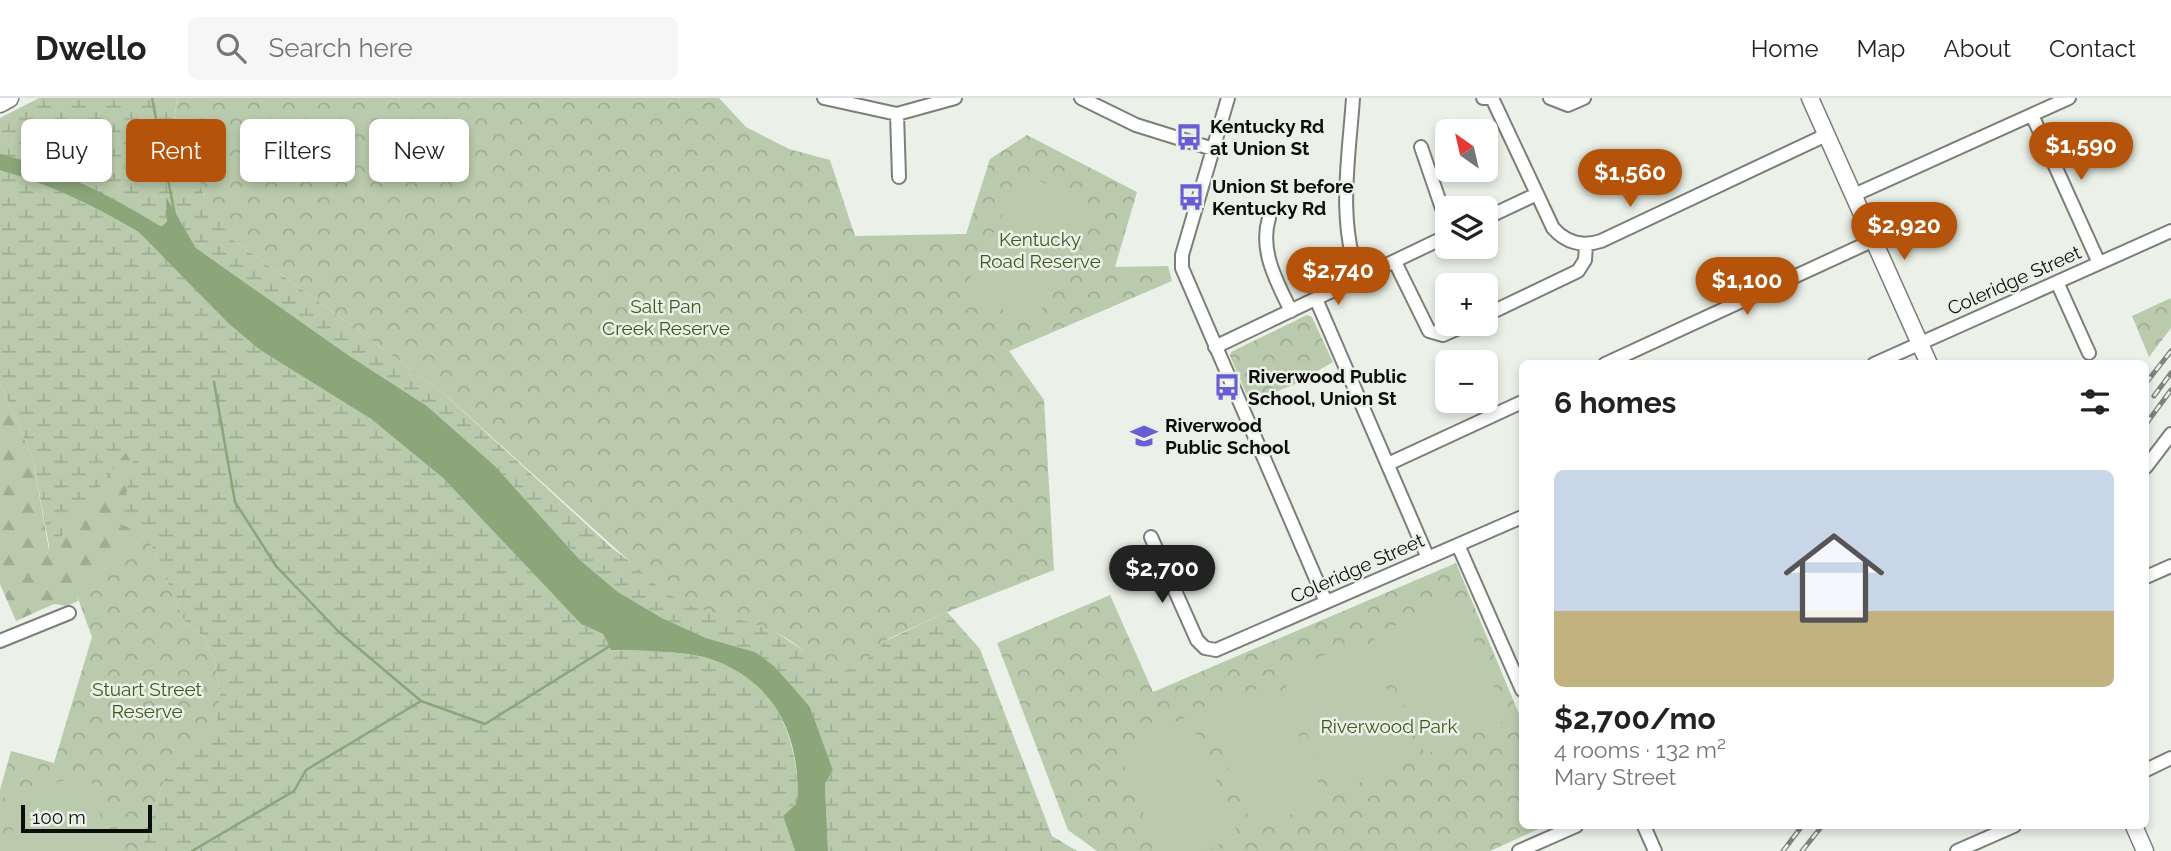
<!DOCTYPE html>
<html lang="en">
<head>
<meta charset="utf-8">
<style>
  :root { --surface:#fff; --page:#f6f6f6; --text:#222; --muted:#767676; --line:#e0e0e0; --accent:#b45309 }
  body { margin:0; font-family:Raleway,sans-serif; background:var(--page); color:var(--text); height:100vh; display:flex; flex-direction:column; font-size:26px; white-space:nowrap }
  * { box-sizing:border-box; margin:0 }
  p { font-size:23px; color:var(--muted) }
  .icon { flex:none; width:38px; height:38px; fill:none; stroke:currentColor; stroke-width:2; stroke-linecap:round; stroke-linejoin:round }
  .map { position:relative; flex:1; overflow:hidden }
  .details { position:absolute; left:1519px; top:262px; width:630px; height:469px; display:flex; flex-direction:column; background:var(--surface); border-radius:10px; box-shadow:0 4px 10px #0003 }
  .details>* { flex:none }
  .hud { position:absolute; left:21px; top:21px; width:665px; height:63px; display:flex; gap:14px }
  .needle { width:46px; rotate:326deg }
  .controls { position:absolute; left:1435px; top:21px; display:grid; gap:14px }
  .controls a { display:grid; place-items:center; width:63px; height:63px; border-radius:10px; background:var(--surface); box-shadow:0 4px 10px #0003; font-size:35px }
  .scale { position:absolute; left:21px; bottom:18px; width:131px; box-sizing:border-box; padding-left:7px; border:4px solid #0c0e0b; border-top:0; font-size:19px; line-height:24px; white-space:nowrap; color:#0c0e0b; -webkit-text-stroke:5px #ebf1e8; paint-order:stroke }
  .price { position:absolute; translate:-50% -60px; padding:0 16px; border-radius:24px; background:var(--accent); color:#fff; font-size:23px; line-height:46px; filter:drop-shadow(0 2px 4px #0008) }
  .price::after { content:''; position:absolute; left:50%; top:42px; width:21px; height:16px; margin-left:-10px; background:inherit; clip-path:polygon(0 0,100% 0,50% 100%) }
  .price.selected { background:#222; color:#fff }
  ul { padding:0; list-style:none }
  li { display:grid; align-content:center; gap:14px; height:371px; padding:0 35px }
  li span { display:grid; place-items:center; height:217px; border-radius:10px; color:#555 }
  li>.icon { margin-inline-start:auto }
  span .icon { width:126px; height:126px; fill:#fffc; stroke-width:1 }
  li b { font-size:30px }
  h2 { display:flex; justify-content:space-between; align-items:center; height:84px; padding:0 35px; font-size:30px }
  .pill { padding:0 24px; border-radius:10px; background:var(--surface); box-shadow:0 4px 10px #0003; font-size:24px; line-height:63px }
  .pill.selected { background:var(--accent); color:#fff }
  header { display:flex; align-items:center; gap:42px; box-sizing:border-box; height:98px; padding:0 35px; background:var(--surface); border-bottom:2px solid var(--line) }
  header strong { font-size:33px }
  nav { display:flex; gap:38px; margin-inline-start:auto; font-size:24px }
  .search { width:490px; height:63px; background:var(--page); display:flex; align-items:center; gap:18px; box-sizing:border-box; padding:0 24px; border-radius:10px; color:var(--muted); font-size:26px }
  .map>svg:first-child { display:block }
  .forest { fill:url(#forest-firs) }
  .wetland { fill:url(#wetland-marsh) }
  .park { fill:url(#park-crowns) }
  .pitch { fill:#b9cbac }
  .water { fill:#8ca679 }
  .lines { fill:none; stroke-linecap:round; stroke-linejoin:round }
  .stream { stroke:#8ca679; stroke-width:2.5 }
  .river { stroke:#8ca679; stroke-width:16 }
  .minor-casing { stroke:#7a7f77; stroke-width:16 }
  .major-casing { stroke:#7a7f77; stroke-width:19 }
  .highway-casing { stroke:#7a7f77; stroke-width:21 }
  .minor { stroke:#fff; stroke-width:12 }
  .major { stroke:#fff; stroke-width:16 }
  .highway { stroke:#fff; stroke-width:18 }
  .rail-casing { stroke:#7f837d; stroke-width:5 }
  .rail { stroke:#ebf1e8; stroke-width:2.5; stroke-dasharray:8; stroke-linecap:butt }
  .labels { text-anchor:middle; stroke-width:5; stroke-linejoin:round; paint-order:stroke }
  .poi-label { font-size:19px; font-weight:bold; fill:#0c0e0b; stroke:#ebf1e8; text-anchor:start }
  .park-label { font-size:19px; fill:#3a5b1a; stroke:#ebf1e8 }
  .street-label { font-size:19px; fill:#0c0e0b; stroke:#ebf1e8 }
</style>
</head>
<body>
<header>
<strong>Dwello</strong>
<div class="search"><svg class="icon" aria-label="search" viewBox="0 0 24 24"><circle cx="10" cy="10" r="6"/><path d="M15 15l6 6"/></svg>Search here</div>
<nav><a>Home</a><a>Map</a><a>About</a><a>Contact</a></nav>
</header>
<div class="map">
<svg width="2171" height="753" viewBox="0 0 2171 753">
  <defs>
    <pattern id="forest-firs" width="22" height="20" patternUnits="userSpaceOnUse" patternTransform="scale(1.75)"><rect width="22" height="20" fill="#b9cbac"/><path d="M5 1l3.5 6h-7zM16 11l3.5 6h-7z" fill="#9ead93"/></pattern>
    <pattern id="wetland-marsh" width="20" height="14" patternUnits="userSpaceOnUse" patternTransform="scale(1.75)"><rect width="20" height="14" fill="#b9cbac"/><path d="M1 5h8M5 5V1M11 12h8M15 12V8" fill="none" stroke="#9ead93"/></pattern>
    <pattern id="park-crowns" width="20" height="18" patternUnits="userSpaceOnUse" patternTransform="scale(1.75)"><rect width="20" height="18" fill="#b9cbac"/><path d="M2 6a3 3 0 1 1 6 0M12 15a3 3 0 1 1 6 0" fill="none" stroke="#9ead93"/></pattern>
  </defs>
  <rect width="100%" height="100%" fill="#ebf1e8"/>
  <path class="forest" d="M 0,286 L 33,361 L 49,452 L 139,337 L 146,436 L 77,495 L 78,503 L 67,508 L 54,506 L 16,523 L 0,486 Z"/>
  <path class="wetland" d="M 39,0 L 177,0 L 174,25 L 185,40 L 204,98 L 235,143 L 442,294 L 612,450 L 686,506 L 765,527 L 813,559 L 828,581 L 866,562 L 881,545 L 947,514 L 980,551 L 1052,738 L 1077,753 L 828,753 L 825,686 L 833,672 L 810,609 L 755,554 L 706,540 L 662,520 L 618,494 L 580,462 L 495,368 L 427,308 L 348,257 L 196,150 L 167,101 L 167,123 L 154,136 L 139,132 L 228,225 L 260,252 L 371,321 L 443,380 L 581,526 L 603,536 L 611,552 C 644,553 684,552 717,563 C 778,584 800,646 797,705 L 783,718 L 795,753 L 144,753 L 144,743 L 164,682 L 220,597 L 215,566 L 204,539 L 185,524 L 146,437 L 120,426 L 138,339 L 50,453 L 33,361 L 0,286 L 0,20 Z"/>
  <path class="park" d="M 177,0 L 719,0 L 746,29 L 789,51 L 830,62 L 855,138 L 966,136 L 990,61 L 1027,37 L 1137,94 L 1115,169 L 1168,168 L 1172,183 L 1009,253 L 1044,302 L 1054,472 L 947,514 L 888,541 L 866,562 L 828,582 C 790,524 747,527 688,507 C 677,503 666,493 656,487 L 442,294 L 235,143 C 223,129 211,115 204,97 C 194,72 190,47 174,25 Z
    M 2171,200 L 2171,230 L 2149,259 L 2132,218 Z
    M 1307,217 L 1312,219 L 1333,264 L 1293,287 L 1250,304 L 1230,258 L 1231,254 Z
    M 146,436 L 185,524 L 204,539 L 215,566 L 220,597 L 216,632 L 164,682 L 144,743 L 144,753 L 0,753 L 0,692 L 11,653 L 54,665 L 92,539 L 76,495 Z
    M 1456,465 L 1522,623 L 1522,728 L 1545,728 L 1490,753 L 1097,753 L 1068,732 L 997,545 L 1110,497 L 1153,594 Z"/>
  <path class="pitch" d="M 1024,75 L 1093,110 L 1033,227 L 964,192 Z
    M 1456,501 L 1508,621 L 1425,657 L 1373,537 Z
    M 1365,540 L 1417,660 L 1333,696 L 1281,576 Z
    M 1276,583 L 1326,702 L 1254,732 L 1205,612 Z
    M 1189,618 L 1239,738 L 1203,753 L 1159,753 L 1116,649 Z
    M 90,676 L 109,753 L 18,753 L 4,697 Z"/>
  <path class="water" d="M 166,99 L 196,150 L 348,257 L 427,308 L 495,368 L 580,462 L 618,494 L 662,520 L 706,540 L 755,554 L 775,569 L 810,609 L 833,672 L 825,686 L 828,753 L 795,753 L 783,718 L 797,705 C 801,643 779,589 719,564 C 690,552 642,553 611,552 L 603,536 L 581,526 L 443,380 L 371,321 L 260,252 L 228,225 L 137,132 L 154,136 L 167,123 Z"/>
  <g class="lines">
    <path class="stream" d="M 152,0 L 175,117
      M 214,284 L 235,404 L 276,468 L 338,533 L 421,603 L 485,626 L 610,548
      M 192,753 L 294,693 L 306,672 L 421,603"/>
    <path class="river" d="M 0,64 C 64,81 118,111 174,146"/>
    <defs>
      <path id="minor" d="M 824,0 L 897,16 L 955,0
        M 1081,0 L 1136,27 L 1213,51
        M 1228,0 L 1182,157 L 1182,170 L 1326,504
        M 1353,0 C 1349,60 1337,123 1359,180
        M 1483,0 L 1492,0 L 1553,130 C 1566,145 1583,149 1601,143 L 1826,37
        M 1550,0 L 1568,7 L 1584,0
        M 897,16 L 899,79
        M 2032,17 L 2099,165
        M 1421,49 L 1447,125
        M 1854,97 L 2069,0
        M 1269,120 C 1259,153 1277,184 1291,213
        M 1486,120 L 1537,96
        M 1395,164 L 1429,233 L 1443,237 L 1468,226
        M 2057,184 L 2089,255
        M 1316,201 L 1428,460
        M 1486,217 L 1578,173 L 1585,162 L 1586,147
        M 1215,249 L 1447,138
        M 1605,266 L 1874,142
        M 1874,266 L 2171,133
        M 1388,366 L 1522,304
        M 2146,369 L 2171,336
        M 1151,439 L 1197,542 L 1205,550 L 1216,552 L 1522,419
        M 1458,447 L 1522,592
        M 2146,479 L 2171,468
        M 0,543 L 69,515
        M 2146,672 L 2171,660
        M 1644,728 L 1655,753
        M 1519,753 L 1576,728
        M 1957,753 L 2014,728"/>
      <path id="major" d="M 1810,0 L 1929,266
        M 2134,728 L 2145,753"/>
      <path id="highway" d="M 0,5 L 9,0"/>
    </defs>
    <use href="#minor" class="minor-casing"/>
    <use href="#major" class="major-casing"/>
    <use href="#highway" class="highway-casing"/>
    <use href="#minor" class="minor"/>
    <use href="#major" class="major"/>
    <use href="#highway" class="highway"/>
    <defs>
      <path id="rail" d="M 2146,285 L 2171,253
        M 2154,298 L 2171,275
        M 2146,326 L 2171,292
        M 1783,753 L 1802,728
        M 1802,753 L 1822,728"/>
    </defs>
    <use href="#rail" class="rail-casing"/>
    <use href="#rail" class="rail"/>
  </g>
  <defs>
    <symbol id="bus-bare" viewBox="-9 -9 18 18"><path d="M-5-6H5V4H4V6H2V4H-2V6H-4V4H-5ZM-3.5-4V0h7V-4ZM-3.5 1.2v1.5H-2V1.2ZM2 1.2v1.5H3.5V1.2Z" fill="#675ed7" stroke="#ebf1e8" stroke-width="2.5" paint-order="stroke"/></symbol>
    <symbol id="school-bare" viewBox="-9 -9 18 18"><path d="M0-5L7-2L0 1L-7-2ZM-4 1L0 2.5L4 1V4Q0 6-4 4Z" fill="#675ed7" stroke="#ebf1e8" stroke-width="2.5" paint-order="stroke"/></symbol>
  </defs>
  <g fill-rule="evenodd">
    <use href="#bus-bare" x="1170" y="20" width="38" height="38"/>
    <use href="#bus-bare" x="1172" y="80" width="38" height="38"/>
    <use href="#bus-bare" x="1208" y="270" width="38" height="38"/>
    <use href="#school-bare" x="1125" y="319" width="38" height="38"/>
  </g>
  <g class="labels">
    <g class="poi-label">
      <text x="1210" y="35">Kentucky Rd<tspan x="1210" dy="22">at Union St</tspan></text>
      <text x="1212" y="95">Union St before<tspan x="1212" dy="22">Kentucky Rd</tspan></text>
      <text x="1248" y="285">Riverwood Public<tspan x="1248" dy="22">School, Union St</tspan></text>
      <text x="1165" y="334">Riverwood<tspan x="1165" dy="22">Public School</tspan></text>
    </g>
    <g class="park-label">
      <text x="1040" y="148">Kentucky<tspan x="1040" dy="22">Road Reserve</tspan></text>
      <text x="666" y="215">Salt Pan<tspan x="666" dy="22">Creek Reserve</tspan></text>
      <text x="147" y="598">Stuart Street<tspan x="147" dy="22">Reserve</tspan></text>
      <text x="1389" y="635">Riverwood Park</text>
    </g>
    <g class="street-label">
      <text transform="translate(2014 182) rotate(-24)" y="7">Coleridge Street</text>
      <text transform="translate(1357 470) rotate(-24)" y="7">Coleridge Street</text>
    </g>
  </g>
</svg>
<div class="controls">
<a><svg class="needle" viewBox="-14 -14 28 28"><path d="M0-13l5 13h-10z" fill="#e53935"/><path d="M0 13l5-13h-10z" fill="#767676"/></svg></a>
<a><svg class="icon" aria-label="layers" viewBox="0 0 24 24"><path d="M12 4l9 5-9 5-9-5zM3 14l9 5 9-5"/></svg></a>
<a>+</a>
<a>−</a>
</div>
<div class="scale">100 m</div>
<b class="price" style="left:2081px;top:84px">$1,590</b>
<b class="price" style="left:1630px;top:111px">$1,560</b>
<b class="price" style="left:1904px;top:164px">$2,920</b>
<b class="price" style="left:1338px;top:209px">$2,740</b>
<b class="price" style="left:1747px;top:219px">$1,100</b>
<b class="price selected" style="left:1162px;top:507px">$2,700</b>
<div class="hud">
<a class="pill">Buy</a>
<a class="pill selected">Rent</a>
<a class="pill">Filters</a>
<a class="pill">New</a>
</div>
<section class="details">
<h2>6 homes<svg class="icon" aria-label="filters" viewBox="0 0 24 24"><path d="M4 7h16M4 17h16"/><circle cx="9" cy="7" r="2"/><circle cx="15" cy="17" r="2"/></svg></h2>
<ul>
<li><span style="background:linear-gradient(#c9d6e8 65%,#c2b280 0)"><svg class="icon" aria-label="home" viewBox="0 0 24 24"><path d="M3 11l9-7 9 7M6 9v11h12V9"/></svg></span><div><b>$2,700/mo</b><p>4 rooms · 132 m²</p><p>Mary Street</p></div></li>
</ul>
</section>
</div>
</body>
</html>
